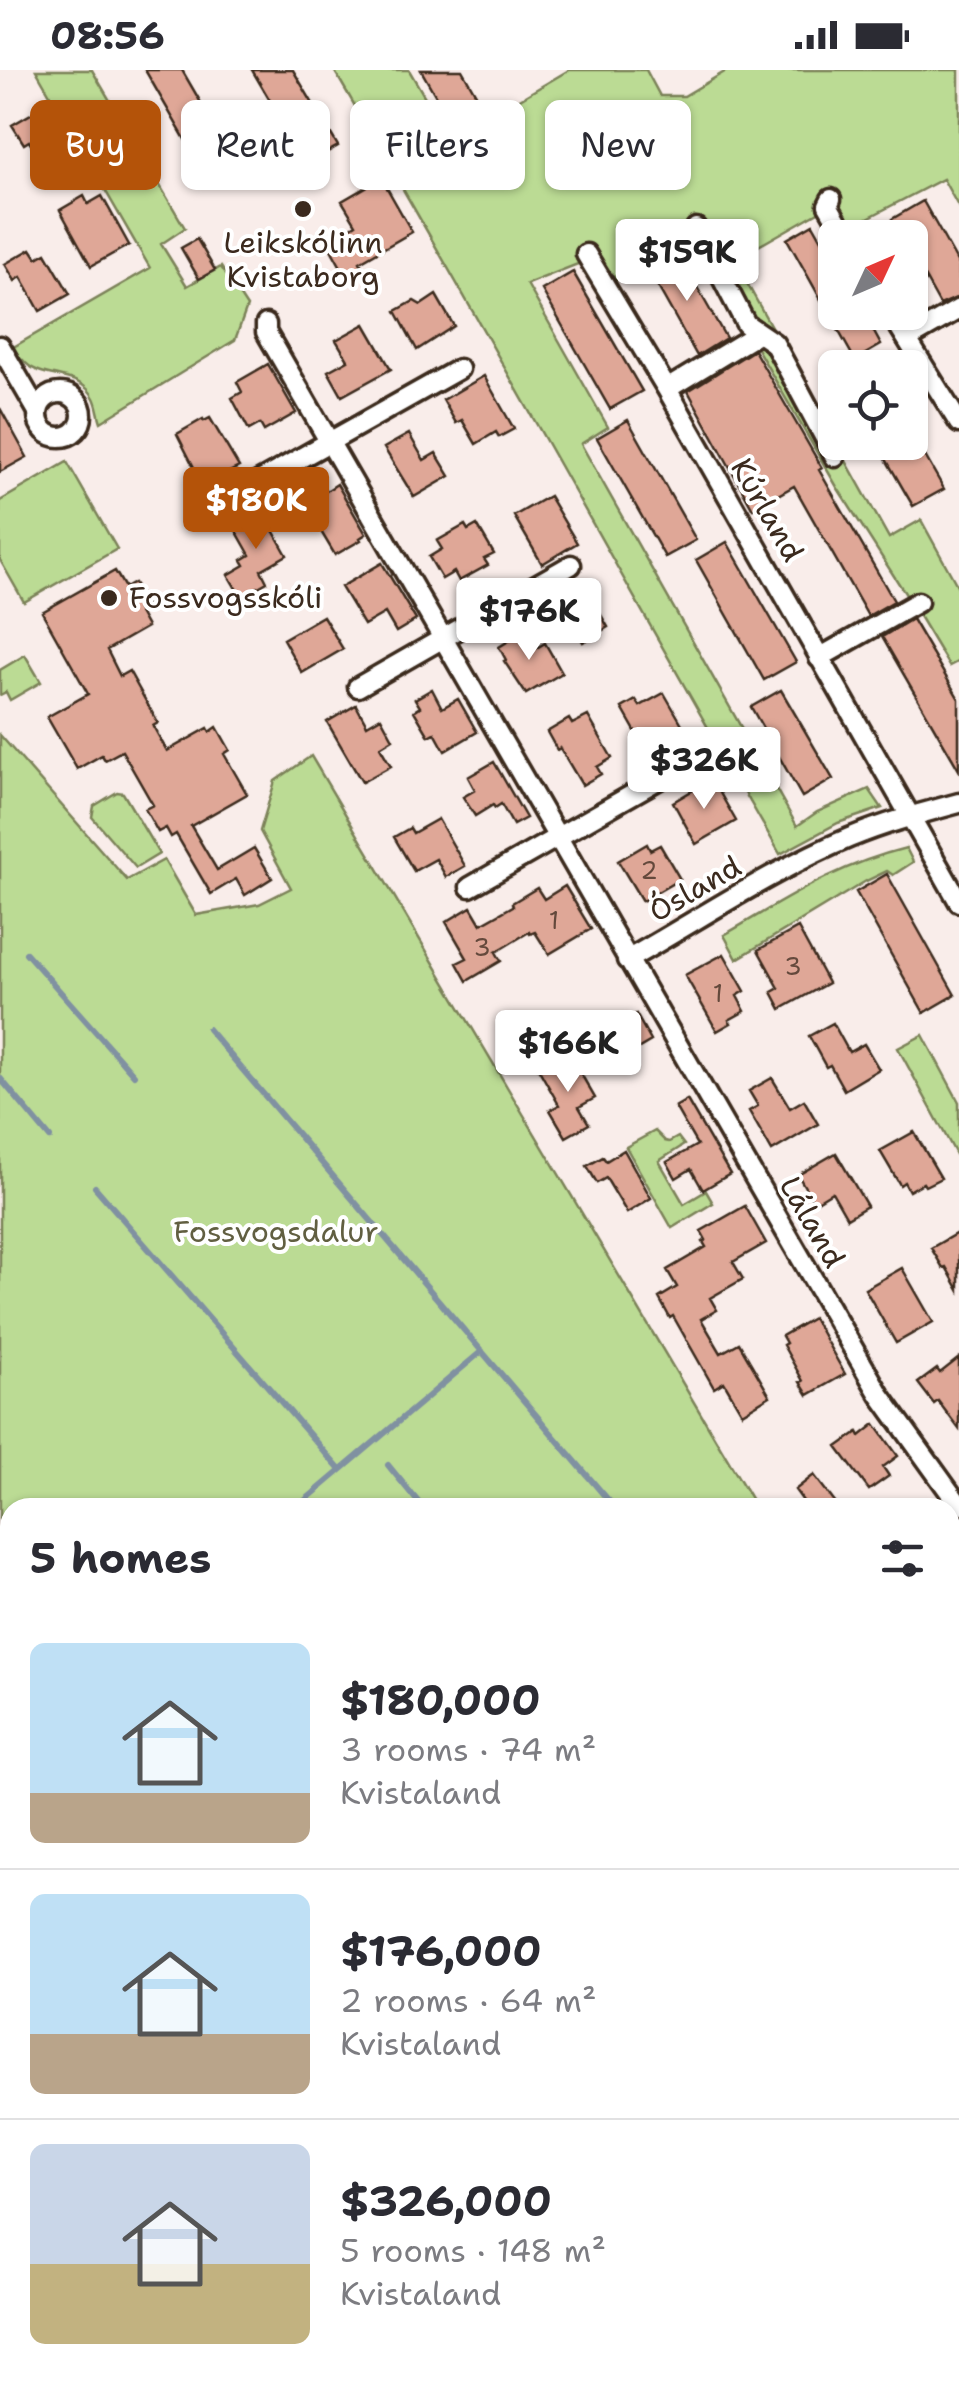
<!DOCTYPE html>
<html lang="en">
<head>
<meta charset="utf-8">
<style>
  :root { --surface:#fff; --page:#f7f7f7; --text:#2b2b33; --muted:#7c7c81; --line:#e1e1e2; --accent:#b45309 }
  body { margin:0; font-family:"Shantell Sans",sans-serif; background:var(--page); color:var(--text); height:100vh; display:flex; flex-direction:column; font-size:38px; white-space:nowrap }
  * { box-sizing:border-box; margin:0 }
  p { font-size:32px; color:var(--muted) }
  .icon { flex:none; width:55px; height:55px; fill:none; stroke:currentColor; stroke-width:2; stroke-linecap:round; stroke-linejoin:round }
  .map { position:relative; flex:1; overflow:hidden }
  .panel { position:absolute; left:0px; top:1428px; width:960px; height:892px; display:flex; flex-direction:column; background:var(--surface); border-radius:30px 30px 0 0; box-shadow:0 2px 8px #0004 }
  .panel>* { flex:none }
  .guide { position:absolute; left:30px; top:30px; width:900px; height:90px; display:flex; gap:20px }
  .needle { width:65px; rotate:46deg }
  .fabs { position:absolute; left:818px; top:150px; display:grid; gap:20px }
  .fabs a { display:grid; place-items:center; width:110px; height:110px; border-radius:15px; background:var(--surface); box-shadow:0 2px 8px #0004; font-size:50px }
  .price { position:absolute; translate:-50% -85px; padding:0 22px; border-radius:10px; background:#fff; color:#222; font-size:32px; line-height:65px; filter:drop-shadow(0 2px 5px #0008) }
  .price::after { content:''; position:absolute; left:50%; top:60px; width:30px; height:22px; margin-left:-15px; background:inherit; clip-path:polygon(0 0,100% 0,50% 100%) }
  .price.on { background:var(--accent); color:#fff }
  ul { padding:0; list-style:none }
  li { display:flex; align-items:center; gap:30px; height:250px; padding:0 30px }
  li+li { border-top:2px solid var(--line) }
  li span { display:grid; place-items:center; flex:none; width:280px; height:200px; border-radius:15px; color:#555 }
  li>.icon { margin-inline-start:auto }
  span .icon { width:120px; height:120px; fill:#fffc; stroke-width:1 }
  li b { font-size:42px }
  h2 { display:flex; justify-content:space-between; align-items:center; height:120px; padding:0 30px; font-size:42px }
  .pill { padding:0 35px; border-radius:15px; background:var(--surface); box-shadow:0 2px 8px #0004; font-size:35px; line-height:90px }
  .pill.on { background:var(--accent); color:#fff }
  .status { display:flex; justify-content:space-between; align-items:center; height:70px; padding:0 50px; background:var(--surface); direction:ltr }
  .status svg { height:28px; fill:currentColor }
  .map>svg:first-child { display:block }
  .green { fill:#bbdb94; stroke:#7b8259; stroke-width:2.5 }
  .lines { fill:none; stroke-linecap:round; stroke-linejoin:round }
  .stream { stroke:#8091a1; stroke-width:6 }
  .building { fill:#dfa797; stroke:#3b2a1e; stroke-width:2.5 }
  .street-casing { stroke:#3b2a1e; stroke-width:25 }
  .street { stroke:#fff; stroke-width:18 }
  .poi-dot { fill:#3b2a1e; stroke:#fff; stroke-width:4 }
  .labels { text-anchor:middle; stroke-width:8; stroke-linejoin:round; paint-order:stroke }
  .number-label { font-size:25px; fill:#64493c }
  .poi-label { font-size:30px; fill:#3b2a1e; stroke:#fff }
  .street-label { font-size:30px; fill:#3b2a1e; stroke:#fff }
  .park-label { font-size:30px; fill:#615f41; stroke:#fff }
</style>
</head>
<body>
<div class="status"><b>08:56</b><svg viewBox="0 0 49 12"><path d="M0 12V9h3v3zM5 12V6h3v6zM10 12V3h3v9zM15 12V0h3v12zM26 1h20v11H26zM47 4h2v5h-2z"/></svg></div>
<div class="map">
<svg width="959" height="2318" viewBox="0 0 959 2318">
  <rect width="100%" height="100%" fill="#f9edea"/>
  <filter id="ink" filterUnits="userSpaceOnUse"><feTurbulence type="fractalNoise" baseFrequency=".01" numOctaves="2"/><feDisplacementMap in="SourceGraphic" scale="20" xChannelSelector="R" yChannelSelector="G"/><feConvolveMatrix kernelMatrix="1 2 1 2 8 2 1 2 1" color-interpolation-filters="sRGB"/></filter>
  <g filter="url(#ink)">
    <path class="green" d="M 36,0 L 92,0 L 185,158 L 161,174 L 187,216 L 221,197 L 247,237 L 235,270 L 101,352 C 98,344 98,336 94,328 C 79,299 40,312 23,290 L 17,292 L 10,279 L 150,198 Z
      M 334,0 L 409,0 L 450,70 L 569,0 L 646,0 L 660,26 L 684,26 L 728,0 L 959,0 L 959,138 L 943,109 L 860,152 L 820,141 L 734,190 L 889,468 L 921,450 L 959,519 L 959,591 L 949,596 L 910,531 L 837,417 L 696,173 L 669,182 L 612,212 L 598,186 L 527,214 L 608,357 L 581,374 L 797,756 L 817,742 L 869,719 L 882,738 L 838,753 L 780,784 C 630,523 486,260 334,0 Z
      M 67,392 L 117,479 L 24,532 L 0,490 L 0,431 Z
      M 25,585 L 41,612 L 10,630 L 6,622 L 0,625 L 0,600 Z
      M 0,665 L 127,810 L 164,790 L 196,845 L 259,834 L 291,818 L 260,761 L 275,711 L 311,686 L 756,1437 L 10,1438 L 10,1994 L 0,1970 Z
      M 117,722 L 123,723 L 159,784 L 136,798 L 92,747 L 94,736 Z
      M 906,778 L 913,792 L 893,805 L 887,801 L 866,811 L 737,889 L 724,865 C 787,829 834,796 906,778 Z
      M 923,965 L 959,1032 L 959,1090 L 898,978 Z
      M 655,1061 L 665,1071 L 669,1072 L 678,1067 L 684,1075 L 659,1091 L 684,1134 L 706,1121 L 713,1133 L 672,1158 L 626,1077 Z
      M 950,1850 L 959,1858 L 959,2318 L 214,2318 L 205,2310 L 950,2310 Z
      M 10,2000 L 10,2153 L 0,2144 L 0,2030 Z"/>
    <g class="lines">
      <path class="stream" d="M 26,883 L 134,1005
        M 208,959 L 615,1438
        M 0,1008 L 50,1068
        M 95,1117 L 340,1400
        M 388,1395 L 423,1438
        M 296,1438 L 482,1281"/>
    </g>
    <path class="building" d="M 145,0 L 182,0 L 236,93 L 208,109 Z
      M 252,0 L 293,0 L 338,76 L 322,85 L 304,54 L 289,63 Z
      M 421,0 L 462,0 L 485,40 L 454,58 Z
      M 50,33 L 70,66 L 59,73 L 71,95 L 50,107 L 29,71 L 24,74 L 12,55 Z
      M 374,80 L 394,114 L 387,118 L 412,162 L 360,192 L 362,196 L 346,206 L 327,172 L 356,154 L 342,131 L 371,114 L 357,89 Z
      M 84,126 L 88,134 L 102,126 L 129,175 L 91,196 L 60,140 Z
      M 923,131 L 959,195 L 959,227 L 940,235 L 910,181 L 910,168 L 902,168 L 892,149 Z
      M 813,154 L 835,193 L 835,242 L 863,242 L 881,275 L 855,290 L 787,169 Z
      M 197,169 L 215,200 L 199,209 L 181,178 Z
      M 31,179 L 37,188 L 46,183 L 70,224 L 40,241 L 21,207 L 15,211 L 5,194 Z
      M 677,182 L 726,268 L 697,286 L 648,199 Z
      M 573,202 L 642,321 L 610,339 L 542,220 Z
      M 436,225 L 454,256 L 417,280 L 396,241 L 414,231 L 421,235 Z
      M 365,254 L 391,299 L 342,326 L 328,301 L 348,290 L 336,270 Z
      M 754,280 L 822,398 L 819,400 L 894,531 L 868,546 L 794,416 L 753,439 L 688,321 Z
      M 268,294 L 296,343 L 264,361 L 260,354 L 249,360 L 232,328 L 242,322 L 237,312 Z
      M 484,306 L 514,359 L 499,367 L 496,362 L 476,374 L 462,350 L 456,353 L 443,330 Z
      M 0,338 L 27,387 L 0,402 Z
      M 210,348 L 239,397 L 203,415 L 177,364 L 203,349 L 204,351 Z
      M 628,350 L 696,470 L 665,487 L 597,368 Z
      M 409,364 L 424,390 L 436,383 L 450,406 L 414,427 L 384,378 Z
      M 876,372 L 917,372 L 944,419 L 913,436 Z
      M 337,414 L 366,464 L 360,468 L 361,470 L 335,485 L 305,435 Z
      M 549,426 L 577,473 L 542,494 L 514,446 Z
      M 261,439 L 287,485 L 261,500 L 267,512 L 241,527 L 228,505 L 245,495 L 242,490 L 250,485 L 233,455 Z
      M 465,455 L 468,460 L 477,455 L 494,484 L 484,489 L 488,495 L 459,511 L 454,502 L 442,509 L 429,487 L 442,479 L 437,471 Z
      M 727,472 L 796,592 L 764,610 L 696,490 Z
      M 382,493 L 416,550 L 396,562 L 385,543 L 364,555 L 341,517 Z
      M 115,501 L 125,518 L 134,513 L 146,534 L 137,539 L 147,557 L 107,580 L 120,606 L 129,601 L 158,653 L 153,656 L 167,681 L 208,658 L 210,662 L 217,657 L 230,680 L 224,684 L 247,724 L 191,756 L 217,800 L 254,778 L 272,808 L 245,825 L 236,809 L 211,824 L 176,764 L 171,767 L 166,758 L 158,762 L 145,739 L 153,735 L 122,681 L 105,690 L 102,685 L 77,699 L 47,647 L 88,624 L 42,542 Z
      M 581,510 L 608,557 L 583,572 L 556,524 Z
      M 323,546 L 343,579 L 302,603 L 283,569 Z
      M 912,549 L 959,629 L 959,700 L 882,567 Z
      M 523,562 L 533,580 L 545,573 L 562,603 L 526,624 L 504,591 L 506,590 L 499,577 Z
      M 432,619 L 442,638 L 458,629 L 477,662 L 445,681 L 435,663 L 429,666 L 414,641 L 420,637 L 415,629 Z
      M 781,620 L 833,709 L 802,727 L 751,637 Z
      M 664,623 L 694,675 L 675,686 L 661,662 L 642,673 L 622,638 L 636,630 L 640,636 Z
      M 356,635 L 367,655 L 381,647 L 393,669 L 380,677 L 391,696 L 362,712 L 327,652 Z
      M 588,646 L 612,688 L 597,697 L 601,704 L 582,715 L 560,678 L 557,680 L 547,662 L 569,649 L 572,654 Z
      M 494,692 L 526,748 L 513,755 L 501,734 L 495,738 L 493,735 L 475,746 L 463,727 L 475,720 L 468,707 Z
      M 712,709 L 736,751 L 696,774 L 673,732 Z
      M 438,749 L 465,796 L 446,807 L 436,789 L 414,801 L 394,767 L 410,758 L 413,763 Z
      M 647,774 L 650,780 L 660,775 L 680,809 L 642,831 L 618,791 Z
      M 887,804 L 955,925 L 924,943 L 856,822 Z
      M 565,816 L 591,859 L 549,884 L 535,862 L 530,864 L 529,862 L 496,882 L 501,891 L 467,911 L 457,893 L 467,888 L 446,852 L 471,837 L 481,854 L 513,836 L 512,833 L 537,818 L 544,829 Z
      M 798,858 L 828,913 L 781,939 L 772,922 L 779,918 L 758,880 Z
      M 724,884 L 745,921 L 737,926 L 745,941 L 729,950 L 731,953 L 717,961 L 685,905 Z
      M 636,944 L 651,971 L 617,991 L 602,964 Z
      M 833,953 L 849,982 L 864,974 L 879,999 L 844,1020 L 830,995 L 826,997 L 809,966 Z
      M 552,990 L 557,999 L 573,990 L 595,1028 L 579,1037 L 589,1054 L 566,1067 L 550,1040 L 559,1035 L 538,998 Z
      M 772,1008 L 790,1038 L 804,1030 L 818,1054 L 772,1081 L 749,1041 L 758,1036 L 749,1021 Z
      M 687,1030 L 730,1104 L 703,1120 L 691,1099 L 676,1108 L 667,1092 L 697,1075 L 675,1037 Z
      M 914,1062 L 941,1108 L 925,1116 L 923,1113 L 909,1121 L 904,1112 L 900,1115 L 880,1081 Z
      M 624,1080 L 651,1128 L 627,1143 L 606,1108 L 597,1113 L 587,1096 L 603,1087 L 606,1091 Z
      M 836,1083 L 867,1136 L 847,1148 L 832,1122 L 814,1133 L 798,1105 Z
      M 745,1136 L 766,1173 L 733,1192 L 743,1209 L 710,1228 L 717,1240 L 701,1249 L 721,1283 L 739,1273 L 770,1326 L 742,1343 L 724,1312 L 714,1318 L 673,1246 L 670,1248 L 659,1228 L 677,1217 L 667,1200 L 706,1177 L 703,1172 L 706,1170 L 701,1161 Z
      M 959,1162 L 959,1220 L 946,1197 L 943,1198 L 931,1178 Z
      M 902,1198 L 933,1252 L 896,1273 L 865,1219 Z
      M 813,1248 L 845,1304 L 808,1325 L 800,1312 L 803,1311 L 783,1275 L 786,1273 L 782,1266 Z
      M 959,1288 L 959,1359 L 938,1331 L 934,1334 L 918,1313 L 937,1299 L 940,1303 Z
      M 875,1354 L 898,1386 L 883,1397 L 889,1406 L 869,1420 L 837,1377 L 858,1362 L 860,1366 Z
      M 814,1405 L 839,1438 L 808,1438 L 795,1420 Z"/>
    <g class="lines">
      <defs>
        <path id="street" d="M 831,129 L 828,135 L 847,168
          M 696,158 L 746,254 L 774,273 L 835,387
          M 586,184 L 667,319 L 959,832
          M 890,242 L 959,353
          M 266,254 L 266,262 L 880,1325 L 959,1435
          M 907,269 L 959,239
          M 0,276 L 37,340
          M 667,319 L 759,263
          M38 345a22 22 0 1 1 44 0a22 22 0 1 1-44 0Z
          M 210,439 L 459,299
          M 819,588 L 918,532
          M 358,617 L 571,495
          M 470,817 L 714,678
          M 627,890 C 700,849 772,800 849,768 C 885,753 922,743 959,733
          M 0,2163 L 10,2172
          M 162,2310 L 170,2318"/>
      </defs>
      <use href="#street" class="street-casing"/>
      <use href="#street" class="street"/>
    </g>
  </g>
  <g class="poi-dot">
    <circle cx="303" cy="139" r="10"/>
    <circle cx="109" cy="528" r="10"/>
  </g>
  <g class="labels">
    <g class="number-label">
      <text x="649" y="809">2</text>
      <text x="554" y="859">1</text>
      <text x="482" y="886">3</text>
      <text x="793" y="905">3</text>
      <text x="718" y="932">1</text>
    </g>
    <g class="poi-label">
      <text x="303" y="183">Leikskólinn<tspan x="303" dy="34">Kvistaborg</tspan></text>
      <text x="129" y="538" text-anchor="start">Fossvogsskóli</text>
    </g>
    <g class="street-label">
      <text transform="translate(767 440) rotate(60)" y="10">Kúrland</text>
      <text transform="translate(695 819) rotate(-30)" y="10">Ósland</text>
      <text transform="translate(812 1152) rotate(60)" y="10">Láland</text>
    </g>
    <g class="park-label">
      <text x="276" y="1172">Fossvogsdalur</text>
    </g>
  </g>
</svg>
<div class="fabs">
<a><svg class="needle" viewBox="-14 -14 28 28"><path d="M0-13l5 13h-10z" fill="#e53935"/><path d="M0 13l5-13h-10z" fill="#7c7c81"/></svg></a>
<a><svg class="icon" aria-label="locate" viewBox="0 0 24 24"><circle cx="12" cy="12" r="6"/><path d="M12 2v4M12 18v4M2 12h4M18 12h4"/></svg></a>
</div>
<b class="price" style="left:687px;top:234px">$159K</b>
<b class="price on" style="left:256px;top:482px">$180K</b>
<b class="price" style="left:529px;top:593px">$176K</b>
<b class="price" style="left:704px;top:742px">$326K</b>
<b class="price" style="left:568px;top:1025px">$166K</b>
<div class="guide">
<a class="pill on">Buy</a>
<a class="pill">Rent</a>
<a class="pill">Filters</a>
<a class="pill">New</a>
</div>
<section class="panel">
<h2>5 homes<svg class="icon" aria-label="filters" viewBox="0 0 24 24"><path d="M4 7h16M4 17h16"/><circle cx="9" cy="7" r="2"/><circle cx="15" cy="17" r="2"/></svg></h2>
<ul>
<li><span style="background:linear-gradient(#bfe0f5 75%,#b9a48a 0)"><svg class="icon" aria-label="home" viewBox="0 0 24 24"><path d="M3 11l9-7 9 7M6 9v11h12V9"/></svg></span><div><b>$180,000</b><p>3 rooms · 74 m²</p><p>Kvistaland</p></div></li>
<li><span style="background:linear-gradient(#bfe0f5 70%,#b9a48a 0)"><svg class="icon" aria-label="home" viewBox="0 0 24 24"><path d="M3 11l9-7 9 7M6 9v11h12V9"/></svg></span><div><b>$176,000</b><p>2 rooms · 64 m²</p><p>Kvistaland</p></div></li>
<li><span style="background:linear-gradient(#c9d6e8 60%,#c2b280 0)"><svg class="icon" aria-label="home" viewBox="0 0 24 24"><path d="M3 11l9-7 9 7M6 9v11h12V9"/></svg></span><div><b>$326,000</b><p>5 rooms · 148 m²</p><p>Kvistaland</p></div></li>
</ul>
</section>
</div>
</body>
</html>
